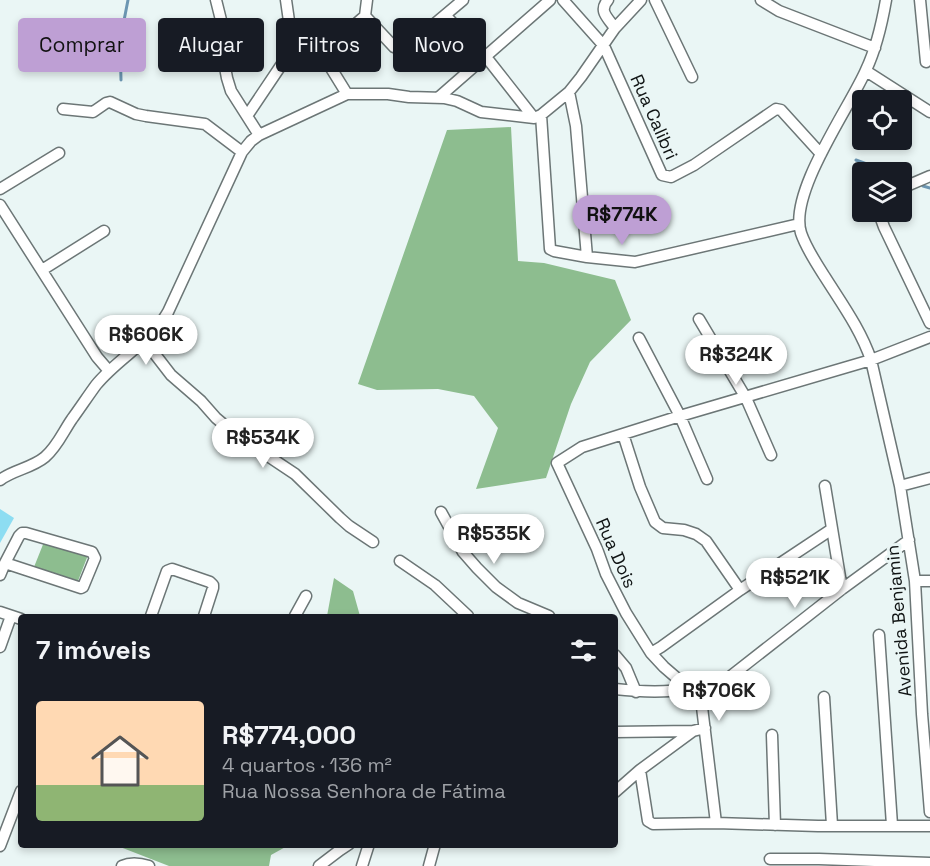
<!DOCTYPE html>
<html lang="pt">
<head>
<meta charset="utf-8">
<style>
  :root { --surface:#171b24; --page:#20242c; --text:#f1f3f6; --muted:#9ea1a6; --line:#363941; --accent:#be9fd4 }
  body { margin:0; font-family:"Space Grotesk",sans-serif; background:var(--page); color:var(--text); height:100vh; display:flex; flex-direction:column; font-size:22px; white-space:nowrap }
  * { box-sizing:border-box; margin:0 }
  p { font-size:20px; color:var(--muted) }
  .icon { flex:none; width:33px; height:33px; fill:none; stroke:currentColor; stroke-width:2; stroke-linecap:round; stroke-linejoin:round }
  .map { position:relative; flex:1; overflow:hidden }
  .drawer { position:absolute; left:18px; top:614px; width:600px; height:234px; display:flex; flex-direction:column; background:var(--surface); border-radius:6px; box-shadow:0 3px 9px #0003 }
  .drawer>* { flex:none }
  .top-card { position:absolute; left:18px; top:18px; width:600px; height:54px; display:flex; gap:12px }
  .fabs { position:absolute; left:852px; top:90px; display:grid; gap:12px }
  .fabs a { display:grid; place-items:center; width:60px; height:60px; border-radius:6px; background:var(--surface); box-shadow:0 3px 9px #0003; font-size:30px }
  .price { position:absolute; translate:-50% -51px; padding:0 14px; border-radius:21px; background:#fff; color:#222; font-size:20px; line-height:39px; filter:drop-shadow(0 2px 3px #0008) }
  .price::after { content:''; position:absolute; left:50%; top:36px; width:18px; height:14px; margin-left:-9px; background:inherit; clip-path:polygon(0 0,100% 0,50% 100%) }
  .price.on { background:var(--accent); color:#111 }
  ul { padding:0; list-style:none }
  li { display:flex; align-items:center; gap:18px; height:150px; padding:0 18px }
  li+li { border-top:2px solid var(--line) }
  li span { display:grid; place-items:center; flex:none; width:168px; height:120px; border-radius:6px; color:#555 }
  li>.icon { margin-inline-start:auto }
  span .icon { width:72px; height:72px; fill:#fffc; stroke-width:1 }
  li b { font-size:26px }
  h2 { display:flex; justify-content:space-between; align-items:center; height:72px; padding:0 18px; font-size:26px }
  .pill { padding:0 21px; border-radius:6px; background:var(--surface); box-shadow:0 3px 9px #0003; font-size:21px; line-height:54px }
  .pill.on { background:var(--accent); color:#111 }
  .map>svg:first-child { display:block }
  .forest { fill:#8dbd8f }
  .lines { fill:none; stroke-linecap:round; stroke-linejoin:round }
  .stream { stroke:#6c96b2; stroke-width:3 }
  .building { fill:#8dddf2 }
  .minor-casing { stroke:#6c7676; stroke-width:13 }
  .minor { stroke:#fff; stroke-width:10 }
  .labels { text-anchor:middle; stroke-width:6; stroke-linejoin:round; paint-order:stroke }
  .street-label { font-size:18px; fill:#101414; stroke:#eaf6f5 }
</style>
</head>
<body>
<div class="map">
<svg width="930" height="866" viewBox="0 0 930 866">
  <rect width="100%" height="100%" fill="#eaf6f5"/>
  <path class="forest" d="M 511,127 L 518,261 L 544,263 L 615,280 L 631,320 L 590,362 L 571,404 L 546,478 L 476,489 L 498,428 L 474,396 L 438,389 L 377,390 L 358,384 L 447,130 Z
    M 44,542 L 88,555 L 78,581 L 34,567 Z
    M 334,578 L 353,591 L 360,616 L 327,616 Z
    M 115,845 L 289,845 L 271,855 L 269,866 L 169,866 Z"/>
  <g class="lines">
    <path class="stream" d="M 121,80 L 120,41 L 128,0
      M 856,160 L 888,172
      M 902,178 L 905,179
      M 923,186 L 930,188"/>
  </g>
  <path class="building" d="M 0,509 L 14,518 L 0,543 Z"/>
  <g class="lines">
    <defs>
      <path id="minor" d="M 216,0 L 221,20 L 222,51 L 227,78 L 231,91 L 259,135
        M 563,0 L 604,46 L 662,175 L 671,177 L 694,165 L 776,109 L 781,110 L 821,154
        M 608,0 C 598,11 608,18 615,28
        M 655,0 L 692,77
        M 761,0 L 779,11 L 875,48
        M 886,0 C 882,23 876,49 866,70 C 850,107 788,193 801,233 C 806,248 816,263 825,277 C 842,304 861,330 871,360 L 900,486 L 915,581 L 922,714 L 930,812
        M 920,0 L 926,62
        M 445,15 L 490,62 L 534,118
        M 365,16 L 394,47 L 401,50 L 407,47 L 463,0
        M 365,16 L 367,0
        M 866,71 L 930,112
        M 569,92 L 576,126 L 587,257 L 635,262 L 799,224
        M 347,94 L 326,60 L 325,54 L 329,47 L 365,16
        M 438,98 L 550,0
        M 63,109 L 93,112 L 106,103 L 110,102 L 136,114 L 146,116 L 205,124 L 242,152
        M 541,115 L 550,249 L 554,251 L 587,257
        M 247,116 L 288,55 L 292,42 L 286,0
        M 902,188 L 930,176
        M 0,189 L 59,153
        M 0,205 L 97,357 L 109,371
        M 881,212 L 880,216 L 884,227 L 930,323
        M 42,270 L 104,231
        M 699,319 L 746,398 L 771,455
        M 639,338 L 680,416 L 707,479
        M 144,340 L 171,375 L 201,401 L 216,418 L 235,434 L 295,474 L 340,518 L 349,526 L 373,542
        M 623,434 L 640,487 L 655,522 L 663,528 L 684,530 L 696,534 L 706,541 L 740,590
        M 0,480 C 13,470 32,468 45,457 C 57,447 63,432 72,419 C 80,408 88,396 96,385 C 118,358 151,342 168,312 L 242,152 L 251,141 L 259,135 L 347,94 L 388,94 L 409,97 L 444,98 L 457,101 L 481,112 L 534,118 L 541,115 L 569,92 L 581,77 L 615,28 L 641,0
        M 825,486 L 842,589
        M 900,486 L 930,478
        M 441,512 L 463,552 L 477,568 L 496,587 L 518,603 L 549,616
        M 400,561 L 435,585 L 468,616
        M 0,575 L 5,563 L 19,536 L 22,533 L 26,533 L 92,552 L 95,558 L 83,587 L 81,588 L 5,563
        M 915,581 L 930,581
        M 0,612 L 21,619
        M 151,616 L 167,571 L 172,569 L 210,582 L 213,585 L 213,588 L 204,616
        M 295,616 L 306,596
        M 879,635 L 892,825
        M 0,647 L 11,616
        M 651,653 L 661,647 L 740,590 L 832,529
        M 615,655 L 626,668 L 636,692
        M 615,689 C 641,692 663,693 689,689
        M 824,697 L 832,825
        M 699,701 L 842,589 L 909,540
        M 615,732 L 693,731
        M 772,735 L 775,825
        M 640,770 L 648,821 L 653,824 L 716,823 L 818,826 L 930,826
        M 615,792 L 640,770 L 693,731 L 705,728
        M 716,823 L 702,707 L 693,692 L 664,667 L 651,653 L 626,613 L 606,574 L 597,549 L 557,463 L 582,447 L 680,416 L 871,360 L 930,337
        M 0,846 L 21,791
        M 770,859 L 819,859 L 930,863
        M 122,866 C 131,862 139,863 149,866
        M 319,866 L 340,850 L 349,844
        M 362,866 L 369,844
        M 429,866 L 435,844"/>
    </defs>
    <use href="#minor" class="minor-casing"/>
    <use href="#minor" class="minor"/>
  </g>
  <g class="labels">
    <g class="street-label">
      <text transform="translate(654 117) rotate(66)" y="6">Rua Calibri</text>
      <text transform="translate(616 553) rotate(66)" y="6">Rua Dois</text>
      <text transform="translate(899 621) rotate(-95)" y="6">Avenida Benjamin</text>
    </g>
  </g>
</svg>
<div class="fabs">
<a><svg class="icon" aria-label="locate" viewBox="0 0 24 24"><circle cx="12" cy="12" r="6"/><path d="M12 2v4M12 18v4M2 12h4M18 12h4"/></svg></a>
<a><svg class="icon" aria-label="layers" viewBox="0 0 24 24"><path d="M12 4l9 5-9 5-9-5zM3 14l9 5 9-5"/></svg></a>
</div>
<b class="price on" style="left:622px;top:246px">R$774K</b>
<b class="price" style="left:146px;top:366px">R$606K</b>
<b class="price" style="left:736px;top:386px">R$324K</b>
<b class="price" style="left:263px;top:469px">R$534K</b>
<b class="price" style="left:494px;top:565px">R$535K</b>
<b class="price" style="left:795px;top:609px">R$521K</b>
<b class="price" style="left:719px;top:722px">R$706K</b>
<div class="top-card">
<a class="pill on">Comprar</a>
<a class="pill">Alugar</a>
<a class="pill">Filtros</a>
<a class="pill">Novo</a>
</div>
<section class="drawer">
<h2>7 imóveis<svg class="icon" aria-label="filters" viewBox="0 0 24 24"><path d="M4 7h16M4 17h16"/><circle cx="9" cy="7" r="2"/><circle cx="15" cy="17" r="2"/></svg></h2>
<ul>
<li><span style="background:linear-gradient(#ffd9b3 70%,#8fb573 0)"><svg class="icon" aria-label="home" viewBox="0 0 24 24"><path d="M3 11l9-7 9 7M6 9v11h12V9"/></svg></span><div><b>R$774,000</b><p>4 quartos · 136 m²</p><p>Rua Nossa Senhora de Fátima</p></div></li>
</ul>
</section>
</div>
</body>
</html>
